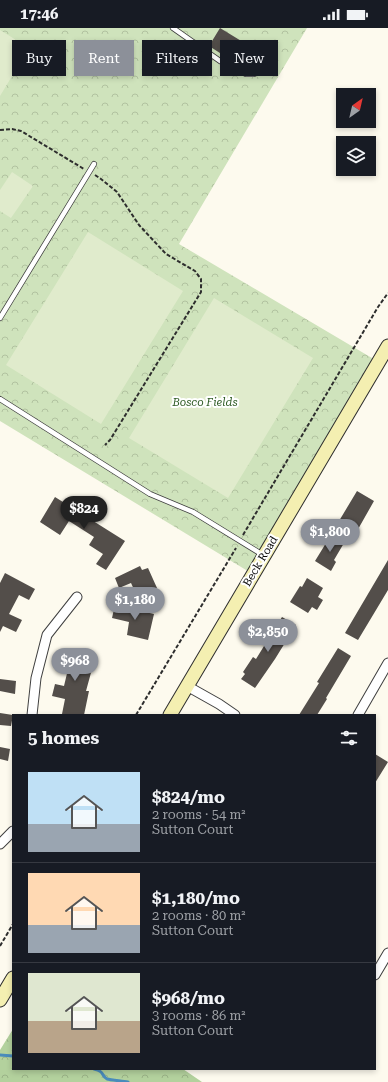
<!DOCTYPE html>
<html lang="en">
<head>
<meta charset="utf-8">
<style>
  :root { --surface:#171b24; --page:#242831; --text:#f1f3f6; --muted:#9ea1a6; --line:#363941; --accent:#8c9099 }
  body { margin:0; font-family:"Roboto Serif",serif; background:var(--page); color:var(--text); height:100vh; display:flex; flex-direction:column; font-size:15px; white-space:nowrap }
  * { box-sizing:border-box; margin:0 }
  p { font-size:13px; color:var(--muted) }
  .icon { flex:none; width:22px; height:22px; fill:none; stroke:currentColor; stroke-width:2; stroke-linecap:round; stroke-linejoin:round }
  .map { position:relative; flex:1; overflow:hidden }
  .sheet { position:absolute; left:12px; top:686px; width:364px; height:356px; display:flex; flex-direction:column; background:var(--surface); border-radius:0px; box-shadow:0 2px 6px #0003 }
  .sheet>* { flex:none }
  .hud { position:absolute; left:12px; top:12px; width:364px; height:36px; display:flex; gap:8px }
  .needle { width:26px; rotate:34deg }
  .tools { position:absolute; left:336px; top:60px; display:grid; gap:8px }
  .tools a { display:grid; place-items:center; width:40px; height:40px; border-radius:0px; background:var(--surface); box-shadow:0 2px 6px #0003; font-size:20px }
  .price { position:absolute; translate:-50% -34px; padding:0 9px; border-radius:14px; background:var(--accent); color:#fff; font-size:13px; line-height:26px; filter:drop-shadow(0 1px 2px #0008) }
  .price::after { content:''; position:absolute; left:50%; top:24px; width:12px; height:9px; margin-left:-6px; background:inherit; clip-path:polygon(0 0,100% 0,50% 100%) }
  .price.current { background:#222; color:#fff }
  ul { padding:0; list-style:none }
  li { display:flex; align-items:center; gap:12px; height:100px; padding:0 16px }
  li+li { border-top:1px solid var(--line) }
  li span { display:grid; place-items:center; flex:none; width:112px; height:80px; border-radius:0px; color:#555 }
  li>.icon { margin-inline-start:auto }
  span .icon { width:48px; height:48px; fill:#fffc; stroke-width:1 }
  li b { font-size:17px }
  h2 { display:flex; justify-content:space-between; align-items:center; height:48px; padding:0 16px; font-size:17px }
  .pill { padding:0 14px; border-radius:0px; background:var(--surface); box-shadow:0 2px 6px #0003; font-size:14px; line-height:36px }
  .pill.current { background:var(--accent); color:#fff }
  .status { display:flex; justify-content:space-between; align-items:center; height:28px; padding:0 20px; background:var(--surface); direction:ltr }
  .status svg { height:11px; fill:currentColor }
  .map>svg:first-child { display:block }
  .forest { fill:url(#forest-crowns) }
  .park { fill:url(#park-crowns) }
  .pitch { fill:#e0ebcc }
  .lines { fill:none; stroke-linecap:round; stroke-linejoin:round }
  .stream { stroke:#498bbb; stroke-width:3 }
  .building { fill:#534e4a }
  .lane-casing { stroke:#3f3f3f; stroke-width:6 }
  .street-casing { stroke:#3f3f3f; stroke-width:11 }
  .secondary-casing { stroke:#2e2e2e; stroke-width:15 }
  .path { stroke:#2e2e2e; stroke-width:2; stroke-dasharray:4 2; stroke-linecap:butt }
  .lane { stroke:#fff; stroke-width:4.5 }
  .street { stroke:#fff; stroke-width:9 }
  .secondary { stroke:#f4efb1; stroke-width:13 }
  .labels { text-anchor:middle; stroke-width:4; stroke-linejoin:round; paint-order:stroke }
  .park-label { font-size:11px; font-style:italic; fill:#2f5b25; stroke:#fff }
  .street-label { font-size:11px; fill:#0c0c0c; stroke:#fff }
</style>
</head>
<body>
<div class="status"><b>17:46</b><svg viewBox="0 0 49 12"><path d="M0 12V9h3v3zM5 12V6h3v6zM10 12V3h3v9zM15 12V0h3v12zM26 1h20v11H26zM47 4h2v5h-2z"/></svg></div>
<div class="map">
<svg width="388" height="1054" viewBox="0 0 388 1054">
  <defs>
    <pattern id="forest-crowns" width="20" height="18" patternUnits="userSpaceOnUse"><rect width="20" height="18" fill="#b3d19d"/><path d="M2 6a3 3 0 1 1 6 0M12 15a3 3 0 1 1 6 0" fill="none" stroke="#99b286"/></pattern>
    <pattern id="park-crowns" width="20" height="18" patternUnits="userSpaceOnUse"><rect width="20" height="18" fill="#cfe3bc"/><path d="M2 6a3 3 0 1 1 6 0M12 15a3 3 0 1 1 6 0" fill="none" stroke="#b1c2a0"/></pattern>
  </defs>
  <rect width="100%" height="100%" fill="#fdfaee"/>
  <path class="forest" d="M 13,1001 L 13,1041 L 183,1041 L 202,1054 L 0,1054 L 0,1022 Z"/>
  <path class="park" d="M 0,0 L 307,0 L 179,216 L 377,333 L 251,545 L 0,393 Z"/>
  <path class="pitch" d="M 0,2 L 29,20 L 0,68 Z
    M 12,144 L 33,158 L 11,190 L 0,183 L 0,162 Z
    M 88,204 L 183,263 L 101,396 L 6,337 Z
    M 214,270 L 313,330 L 228,470 L 129,410 Z"/>
  <g class="lines">
    <path class="stream" d="M 0,1027 L 13,1028
      M 94,1041 C 105,1043 101,1048 107,1051 C 111,1052 122,1053 128,1054"/>
  </g>
  <path class="building" d="M 220,0 L 256,22 L 245,41 L 209,18 Z
    M 357,463 L 374,473 L 357,503 L 339,493 Z
    M 55,469 L 125,513 L 106,542 L 96,536 L 103,526 L 89,517 L 94,509 L 69,493 L 60,507 L 40,494 Z
    M 331,507 L 344,515 L 334,532 L 336,534 L 331,543 L 315,533 Z
    M 388,532 L 388,562 L 358,612 L 345,605 Z
    M 140,538 L 142,542 L 148,540 L 157,560 L 138,570 L 131,555 L 119,560 L 115,550 Z
    M 5,545 L 35,561 L 29,572 L 19,567 L 9,586 L 22,592 L 16,604 L 3,598 L 0,604 L 0,555 Z
    M 307,550 L 323,560 L 318,569 L 323,572 L 317,582 L 312,579 L 308,585 L 290,574 L 300,558 L 302,559 Z
    M 115,577 L 154,586 L 148,612 L 127,607 L 129,594 L 112,590 Z
    M 282,589 L 296,597 L 275,631 L 255,660 L 241,651 L 245,646 L 243,644 L 253,629 L 256,631 Z
    M 338,620 L 351,628 L 326,670 L 327,671 L 317,687 L 299,687 L 319,655 L 317,654 Z
    M 61,621 L 95,630 L 86,663 L 89,663 L 84,687 L 67,687 L 62,686 L 65,671 L 52,668 L 55,656 L 64,658 L 69,637 L 57,634 Z
    M 0,651 L 16,653 L 15,666 L 0,663 Z
    M 0,685 L 13,687 L 11,698 L 0,697 Z
    M 0,719 L 10,721 L 8,733 L 0,731 Z
    M 375,726 L 388,734 L 375,755 Z"/>
  <g class="lines">
    <defs>
      <path id="lane" d="M 173,0 L 220,33 L 246,46 L 254,46 L 264,34
        M 0,290 L 94,136
        M 0,371 L 150,466 L 193,484 L 263,527"/>
      <path id="street" d="M 187,658 L 219,676 L 235,687
        M 32,687 L 36,650 L 47,607 L 77,569
        M 358,687 L 388,635
        M 0,816 L 13,803
        M 375,947 L 388,925"/>
      <path id="secondary" d="M 170,687 L 388,318
        M 0,972 L 13,950"/>
    </defs>
    <use href="#lane" class="lane-casing"/>
    <use href="#street" class="street-casing"/>
    <use href="#secondary" class="secondary-casing"/>
    <path class="path" d="M 0,102 L 12,101 L 21,103 L 84,141
      M 95,147 L 101,151 L 117,164 L 139,197 L 166,226 L 195,243 L 201,251 L 201,264 L 110,412 L 105,417
      M 243,507 L 378,279 L 388,265
      M 136,687 L 236,520
      M 0,918 L 13,896"/>
    <use href="#lane" class="lane"/>
    <use href="#street" class="street"/>
    <use href="#secondary" class="secondary"/>
  </g>
  <g class="labels">
    <g class="park-label">
      <text x="205" y="378">Bosco Fields</text>
    </g>
    <g class="street-label">
      <text transform="translate(260 533) rotate(-59)" y="4">Beck Road</text>
    </g>
  </g>
</svg>
<div class="tools">
<a><svg class="needle" viewBox="-14 -14 28 28"><path d="M0-13l5 13h-10z" fill="#e53935"/><path d="M0 13l5-13h-10z" fill="#9ea1a6"/></svg></a>
<a><svg class="icon" aria-label="layers" viewBox="0 0 24 24"><path d="M12 4l9 5-9 5-9-5zM3 14l9 5 9-5"/></svg></a>
</div>
<b class="price current" style="left:84px;top:502px">$824</b>
<b class="price" style="left:330px;top:525px">$1,800</b>
<b class="price" style="left:135px;top:593px">$1,180</b>
<b class="price" style="left:268px;top:625px">$2,850</b>
<b class="price" style="left:75px;top:654px">$968</b>
<div class="hud">
<a class="pill">Buy</a>
<a class="pill current">Rent</a>
<a class="pill">Filters</a>
<a class="pill">New</a>
</div>
<section class="sheet">
<h2>5 homes<svg class="icon" aria-label="filters" viewBox="0 0 24 24"><path d="M4 7h16M4 17h16"/><circle cx="9" cy="7" r="2"/><circle cx="15" cy="17" r="2"/></svg></h2>
<ul>
<li><span style="background:linear-gradient(#bfe0f5 65%,#9aa5b1 0)"><svg class="icon" aria-label="home" viewBox="0 0 24 24"><path d="M3 11l9-7 9 7M6 9v11h12V9"/></svg></span><div><b>$824/mo</b><p>2 rooms · 54 m²</p><p>Sutton Court</p></div></li>
<li><span style="background:linear-gradient(#ffd9b3 65%,#9aa5b1 0)"><svg class="icon" aria-label="home" viewBox="0 0 24 24"><path d="M3 11l9-7 9 7M6 9v11h12V9"/></svg></span><div><b>$1,180/mo</b><p>2 rooms · 80 m²</p><p>Sutton Court</p></div></li>
<li><span style="background:linear-gradient(#dfe7d0 60%,#b9a48a 0)"><svg class="icon" aria-label="home" viewBox="0 0 24 24"><path d="M3 11l9-7 9 7M6 9v11h12V9"/></svg></span><div><b>$968/mo</b><p>3 rooms · 86 m²</p><p>Sutton Court</p></div></li>
</ul>
</section>
</div>
</body>
</html>
